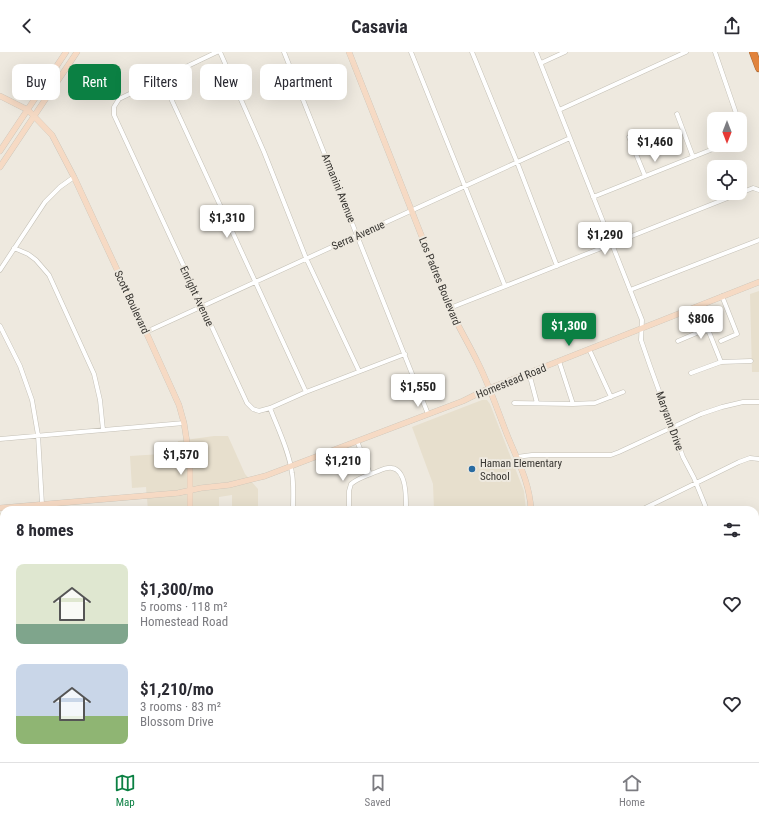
<!DOCTYPE html>
<html lang="en">
<head>
<meta charset="utf-8">
<style>
  :root { --surface:#fff; --page:#f2f2f3; --text:#2b2b33; --muted:#7c7c81; --line:#e1e1e2; --accent:#0b8043 }
  body { margin:0; font-family:"Roboto Condensed",sans-serif; background:var(--page); color:var(--text); height:100vh; display:flex; flex-direction:column; font-size:15px; white-space:nowrap }
  * { box-sizing:border-box; margin:0 }
  p { font-size:13px; color:var(--muted) }
  .icon { flex:none; width:22px; height:22px; fill:none; stroke:currentColor; stroke-width:2; stroke-linecap:round; stroke-linejoin:round }
  .map { position:relative; flex:1; overflow:hidden }
  .panel { position:absolute; left:0px; top:454px; width:759px; height:256px; display:flex; flex-direction:column; background:var(--surface); border-radius:12px 12px 0 0; box-shadow:0 4px 16px #0002 }
  .panel>* { flex:none }
  .hud { position:absolute; left:12px; top:12px; width:400px; height:36px; display:flex; gap:8px }
  .needle { width:26px; rotate:180deg }
  .buttons { position:absolute; left:707px; top:60px; display:grid; gap:8px }
  .buttons a { display:grid; place-items:center; width:40px; height:40px; border-radius:8px; background:var(--surface); box-shadow:0 4px 16px #0002; font-size:20px }
  .price { position:absolute; translate:-50% -34px; padding:0 9px; border-radius:4px; background:#fff; color:#222; font-size:13px; line-height:26px; filter:drop-shadow(0 1px 2px #0008) }
  .price::after { content:''; position:absolute; left:50%; top:24px; width:12px; height:9px; margin-left:-6px; background:inherit; clip-path:polygon(0 0,100% 0,50% 100%) }
  .price.on { background:var(--accent); color:#fff }
  ul { padding:0; list-style:none }
  li { display:flex; align-items:center; gap:12px; height:100px; padding:0 16px }
  li span { display:grid; place-items:center; flex:none; width:112px; height:80px; border-radius:8px; color:#555 }
  li>.icon { margin-inline-start:auto }
  span .icon { width:48px; height:48px; fill:#fffc; stroke-width:1 }
  li b { font-size:17px }
  h2 { display:flex; justify-content:space-between; align-items:center; height:48px; padding:0 16px; font-size:17px }
  .tag { padding:0 14px; border-radius:8px; background:var(--surface); box-shadow:0 4px 16px #0002; font-size:14px; line-height:36px }
  .tag.on { background:var(--accent); color:#fff }
  header { display:flex; justify-content:space-between; align-items:center; height:52px; padding:0 16px; background:var(--surface); font-size:18px; font-weight:700 }
  .tab-bar { display:flex; justify-content:space-around; align-items:center; height:56px; border-top:1px solid var(--line); background:var(--surface); font-size:11px; color:var(--muted) }
  .tab-bar a { display:grid; justify-items:center; gap:2px }
  .tab-bar .on { color:var(--accent) }
  .map>svg:first-child { display:block }
  .built { fill:#e7dfcd }
  .green { fill:#e7b4b1 }
  .lines { fill:none; stroke-linecap:round; stroke-linejoin:round }
  .street-casing { stroke:#c4c0b6; stroke-width:5 }
  .secondary-casing { stroke:#c4c0b6; stroke-width:6 }
  .highway-casing { stroke:#a66838; stroke-width:8 }
  .street { stroke:#fff; stroke-width:4 }
  .secondary { stroke:#f6dac4; stroke-width:5.5 }
  .highway { stroke:#e1833c; stroke-width:7 }
  .poi-dot { fill:#286ba1; stroke:#eee9df; stroke-width:1.5 }
  .labels { text-anchor:middle; stroke-width:4; stroke-linejoin:round; paint-order:stroke }
  .street-label { font-size:11px; fill:#383632; stroke:#eee9df }
  .poi-label { font-size:11px; fill:#383632; stroke:#eee9df; text-anchor:start }
</style>
</head>
<body>
<header><svg class="icon" aria-label="back" viewBox="0 0 24 24"><path d="M15 5l-7 7 7 7"/></svg>Casavia<svg class="icon" aria-label="share" viewBox="0 0 24 24"><path d="M12 15V3M7 8l5-5 5 5M5 13v7h14v-7"/></svg></header>
<div class="map">
<svg width="759" height="710" viewBox="0 0 759 710">
  <rect width="100%" height="100%" fill="#eee9df"/>
  <path class="built" d="M 759,239 L 759,320 L 752,320 L 750,242 Z
    M 482,348 L 487,348 L 490,352 L 524,439 L 526,458 L 434,458 L 433,432 L 412,375 Z
    M 214,384 L 228,384 L 245,422 L 258,437 L 258,458 L 232,458 L 232,443 L 219,445 L 219,458 L 148,458 L 146,435 L 132,436 L 130,404 L 177,401 L 178,389 Z
    M 0,461 L 4,461 L 4,669 L 0,671 Z"/>
  <path class="green" d="M 4,487 L 4,575 L 3,575 L 0,571 L 0,488 Z"/>
  <g class="lines">
    <defs>
      <path id="street" d="M 217,0 L 119,47 L 114,55 L 114,63 L 247,351 L 253,357 L 259,359 L 270,356 L 306,340 L 405,302
        M 220,0 L 264,100 L 306,206 L 359,319
        M 284,0 L 428,362
        M 411,0 L 505,234
        M 472,0 L 517,110 L 557,214
        M 536,0 L 642,268 L 641,288 L 650,314 L 683,405 L 694,426 L 707,458
        M 715,0 L 738,67
        M 541,11 L 565,0
        M 162,27 L 306,340
        M 559,58 L 686,0
        M 677,62 L 693,105
        M 740,73 L 742,84 L 740,85
        M 629,85 L 645,124
        M 593,145 L 723,93
        M 14,196 L 28,202 L 36,208 L 49,223 L 94,322 L 100,348 L 103,378
        M 0,218 L 45,150 L 60,135 L 74,125
        M 630,238 L 759,188
        M 695,255 L 704,278 L 709,280 L 721,310
        M 450,256 L 753,136 L 759,138
        M 0,274 L 20,314 L 32,348 L 38,383 L 42,452
        M 146,280 L 570,86
        M 678,289 L 718,272
        M 721,289 L 737,282 L 722,244
        M 589,297 L 611,345
        M 559,309 L 573,352
        M 529,321 L 537,351
        M 691,321 L 721,310 L 751,309
        M 514,351 L 573,352 L 595,351 L 623,340
        M 270,356 C 278,377 289,399 292,421 C 294,433 293,446 293,458
        M 0,387 L 184,371
        M 357,389 L 370,422
        M 517,405 L 532,403 L 611,403 L 619,400 L 701,362 L 722,355 L 743,350 L 759,350
        M 349,458 L 349,439 L 351,432 C 358,426 368,423 376,420 C 381,418 387,415 392,416 C 407,418 406,447 406,458
        M 641,458 L 739,410 L 750,406 L 759,407
        M 56,706 L 58,710
        M 127,706 L 127,710
        M 252,706 L 252,710
        M 590,706 L 590,710
        M 649,706 L 649,710
        M 473,710 L 473,706"/>
      <path id="secondary" d="M 349,0 L 450,256 C 458,275 469,292 478,311 C 490,335 498,360 508,385 C 518,409 530,432 531,458
        M 0,44 L 28,58 L 52,83 L 74,125 L 146,280 L 179,353 L 184,371 L 190,410 L 190,458
        M 0,99 L 66,0
        M 0,115 L 77,0
        M 0,456 L 178,441 L 201,436 L 229,433 L 265,424 L 463,349 L 483,339 L 759,230
        M 755,641 L 759,641
        M 755,649 L 759,649
        M 0,677 L 4,676
        M 190,706 L 190,710
        M 529,706 L 529,710
        M 709,706 L 709,710"/>
      <path id="highway" d="M 753,0 L 759,16
        M 755,589 L 759,575
        M 747,710 L 747,706"/>
    </defs>
    <use href="#street" class="street-casing"/>
    <use href="#secondary" class="secondary-casing"/>
    <use href="#highway" class="highway-casing"/>
    <use href="#street" class="street"/>
    <use href="#secondary" class="secondary"/>
    <use href="#highway" class="highway"/>
  </g>
  <circle class="poi-dot" cx="472" cy="417" r="4"/>
  <g class="labels">
    <g class="street-label">
      <text transform="translate(339 136) rotate(68)" y="4">Armanini Avenue</text>
      <text transform="translate(358 183) rotate(-24)" y="4">Serra Avenue</text>
      <text transform="translate(440 229) rotate(68)" y="4">Los Padres Boulevard</text>
      <text transform="translate(197 244) rotate(65)" y="4">Enright Avenue</text>
      <text transform="translate(132 250) rotate(65)" y="4">Scott Boulevard</text>
      <text transform="translate(511 329) rotate(-22)" y="4">Homestead Road</text>
      <text transform="translate(670 369) rotate(70)" y="4">Maryann Drive</text>
    </g>
    <g class="poi-label">
      <text x="480" y="415">Haman Elementary<tspan x="480" dy="13">School</tspan></text>
    </g>
  </g>
</svg>
<div class="buttons">
<a><svg class="needle" viewBox="-14 -14 28 28"><path d="M0-13l5 13h-10z" fill="#e53935"/><path d="M0 13l5-13h-10z" fill="#7c7c81"/></svg></a>
<a><svg class="icon" aria-label="locate" viewBox="0 0 24 24"><circle cx="12" cy="12" r="6"/><path d="M12 2v4M12 18v4M2 12h4M18 12h4"/></svg></a>
</div>
<b class="price" style="left:655px;top:111px">$1,460</b>
<b class="price" style="left:227px;top:187px">$1,310</b>
<b class="price" style="left:605px;top:204px">$1,290</b>
<b class="price" style="left:701px;top:288px">$806</b>
<b class="price on" style="left:569px;top:295px">$1,300</b>
<b class="price" style="left:418px;top:356px">$1,550</b>
<b class="price" style="left:181px;top:424px">$1,570</b>
<b class="price" style="left:343px;top:430px">$1,210</b>
<div class="hud">
<a class="tag">Buy</a>
<a class="tag on">Rent</a>
<a class="tag">Filters</a>
<a class="tag">New</a>
<a class="tag">Apartment</a>
</div>
<section class="panel">
<h2>8 homes<svg class="icon" aria-label="filters" viewBox="0 0 24 24"><path d="M4 7h16M4 17h16"/><circle cx="9" cy="7" r="2"/><circle cx="15" cy="17" r="2"/></svg></h2>
<ul>
<li><span style="background:linear-gradient(#dfe7d0 75%,#7fa58c 0)"><svg class="icon" aria-label="home" viewBox="0 0 24 24"><path d="M3 11l9-7 9 7M6 9v11h12V9"/></svg></span><div><b>$1,300/mo</b><p>5 rooms · 118 m²</p><p>Homestead Road</p></div><svg class="icon" aria-label="heart" viewBox="0 0 24 24"><path d="M12 20l-8-8c-3-5 5-10 8-4 3-6 11-1 8 4z"/></svg></li>
<li><span style="background:linear-gradient(#c9d6e8 65%,#8fb573 0)"><svg class="icon" aria-label="home" viewBox="0 0 24 24"><path d="M3 11l9-7 9 7M6 9v11h12V9"/></svg></span><div><b>$1,210/mo</b><p>3 rooms · 83 m²</p><p>Blossom Drive</p></div><svg class="icon" aria-label="heart" viewBox="0 0 24 24"><path d="M12 20l-8-8c-3-5 5-10 8-4 3-6 11-1 8 4z"/></svg></li>
</ul>
</section>
</div>
<nav class="tab-bar">
<a class="on"><svg class="icon" aria-label="map" viewBox="0 0 24 24"><path d="M3 6l6-2 6 2 6-2v14l-6 2-6-2-6 2zM9 4v14M15 6v14"/></svg>Map</a>
<a><svg class="icon" aria-label="saved" viewBox="0 0 24 24"><path d="M7 4h10v16l-5-4-5 4z"/></svg>Saved</a>
<a><svg class="icon" aria-label="home" viewBox="0 0 24 24"><path d="M3 11l9-7 9 7M6 9v11h12V9"/></svg>Home</a>
</nav>
</body>
</html>
